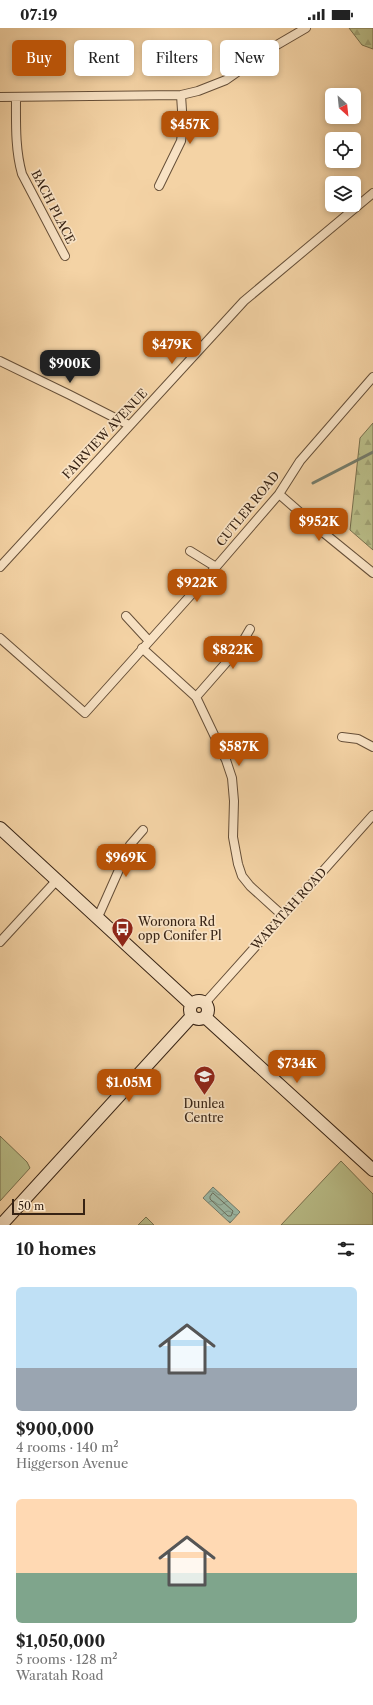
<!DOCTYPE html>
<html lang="en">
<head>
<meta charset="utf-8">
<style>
  :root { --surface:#fff; --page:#f6f6f6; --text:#222; --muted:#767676; --accent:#b45309 }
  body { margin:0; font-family:"Libre Caslon Text",serif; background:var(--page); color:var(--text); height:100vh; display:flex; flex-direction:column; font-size:15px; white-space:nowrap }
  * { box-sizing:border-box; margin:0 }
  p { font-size:13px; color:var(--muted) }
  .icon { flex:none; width:22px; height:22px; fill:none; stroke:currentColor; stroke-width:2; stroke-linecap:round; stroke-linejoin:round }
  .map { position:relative; height:1197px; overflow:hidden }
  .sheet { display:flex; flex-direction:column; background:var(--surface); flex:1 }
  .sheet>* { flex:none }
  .banner { position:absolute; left:12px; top:12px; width:349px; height:36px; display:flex; gap:8px }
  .needle { width:26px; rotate:153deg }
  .buttons { position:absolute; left:325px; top:60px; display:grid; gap:8px }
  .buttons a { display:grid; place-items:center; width:36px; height:36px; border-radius:6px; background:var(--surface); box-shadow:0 2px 6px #0003; font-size:20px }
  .scale { position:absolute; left:12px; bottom:10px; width:73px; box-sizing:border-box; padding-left:4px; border:2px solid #372314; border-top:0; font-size:11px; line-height:14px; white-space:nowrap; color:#372314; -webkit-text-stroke:3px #f8e2c4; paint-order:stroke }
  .price { position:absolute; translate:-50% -34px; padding:0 9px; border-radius:8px; background:var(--accent); color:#fff; font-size:13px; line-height:26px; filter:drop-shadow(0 1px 2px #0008) }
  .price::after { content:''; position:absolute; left:50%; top:24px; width:12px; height:9px; margin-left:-6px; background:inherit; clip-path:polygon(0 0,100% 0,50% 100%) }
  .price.current { background:#222; color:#fff }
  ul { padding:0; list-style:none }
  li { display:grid; align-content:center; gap:8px; height:212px; padding:0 16px }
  li span { display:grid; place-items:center; height:124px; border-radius:6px; color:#555 }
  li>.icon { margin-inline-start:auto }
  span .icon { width:72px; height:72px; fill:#fffc; stroke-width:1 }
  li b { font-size:17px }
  h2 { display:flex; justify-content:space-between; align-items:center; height:48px; padding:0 16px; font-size:17px }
  .tag { padding:0 14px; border-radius:6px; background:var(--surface); box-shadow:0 2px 6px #0003; font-size:14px; line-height:36px }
  .tag.current { background:var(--accent); color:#fff }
  .status { display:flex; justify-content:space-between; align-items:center; height:28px; padding:0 20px; background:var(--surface); direction:ltr }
  .status svg { height:11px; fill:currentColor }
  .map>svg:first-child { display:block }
  .green { fill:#b9bd88; stroke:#78704e }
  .forest { fill:url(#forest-firs); stroke:#78704e }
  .water { fill:url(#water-waves); stroke:#747c6b }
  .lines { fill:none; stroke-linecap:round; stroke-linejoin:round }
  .shore { stroke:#6a6e5c; stroke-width:1 }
  .stream { stroke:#747c6b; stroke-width:3 }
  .street-casing { stroke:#664f38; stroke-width:10 }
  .secondary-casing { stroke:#372314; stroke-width:14 }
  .street { stroke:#f8e2c4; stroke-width:8 }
  .secondary { stroke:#f8e2c4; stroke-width:12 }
  .labels { text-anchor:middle; stroke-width:3.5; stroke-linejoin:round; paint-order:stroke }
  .street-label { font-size:12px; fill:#372314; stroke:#f8e2c4 }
  .poi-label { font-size:12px; fill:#372314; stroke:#f8e2c4; text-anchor:start }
</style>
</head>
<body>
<div class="status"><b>07:19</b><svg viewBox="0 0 49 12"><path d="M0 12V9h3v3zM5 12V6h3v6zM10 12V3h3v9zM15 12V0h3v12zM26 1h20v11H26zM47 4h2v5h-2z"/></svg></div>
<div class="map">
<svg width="373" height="1197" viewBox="0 0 373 1197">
  <defs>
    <pattern id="forest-firs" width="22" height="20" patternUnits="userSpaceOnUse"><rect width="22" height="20" fill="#b9bd88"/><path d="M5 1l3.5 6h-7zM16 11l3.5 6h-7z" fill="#a0a274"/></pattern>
    <pattern id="water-waves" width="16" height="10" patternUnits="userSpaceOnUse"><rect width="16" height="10" fill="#9cb8a5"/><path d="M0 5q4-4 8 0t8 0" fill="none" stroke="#809585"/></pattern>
  </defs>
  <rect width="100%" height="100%" fill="#f4d3a5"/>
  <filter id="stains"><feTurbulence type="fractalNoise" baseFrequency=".005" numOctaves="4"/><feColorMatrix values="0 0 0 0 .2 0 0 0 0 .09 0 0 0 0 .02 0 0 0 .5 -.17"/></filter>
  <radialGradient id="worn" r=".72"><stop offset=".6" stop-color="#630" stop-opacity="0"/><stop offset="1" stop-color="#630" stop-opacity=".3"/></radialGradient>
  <path class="green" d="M 0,1108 L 27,1134 L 30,1140 L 0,1173 Z
    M 341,1133 L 373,1166 L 373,1197 L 281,1197 Z
    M 146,1189 L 154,1197 L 138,1197 Z"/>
  <path class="forest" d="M 349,0 L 373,0 L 373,21 L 362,17 Z
    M 373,395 L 373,522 L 350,502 L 360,410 Z"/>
  <path class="water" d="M 213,1159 L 240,1184 L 230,1195 L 203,1170 Z"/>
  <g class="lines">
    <path class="shore" d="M 213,1165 L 233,1183 L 231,1188 L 228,1188 L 210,1171 L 210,1169 Z"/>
    <path class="stream" d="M 313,455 L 373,424"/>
    <defs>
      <path id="street" d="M 0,69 L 181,67 L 198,63 L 226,52 L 270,21 L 306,0
        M 16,69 C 16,95 15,121 22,146 L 65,228
        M 159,158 L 181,113 L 183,98 L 181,67
        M 0,333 L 70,367 L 129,397
        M 279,466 L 319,501 L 373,545
        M 190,523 L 216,539
        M 0,539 L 244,273 L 373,165
        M 126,588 L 149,613
        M 0,610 L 85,685 L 216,539 L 279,466 L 300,433 L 373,349
        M 142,620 L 196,669 L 226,732 L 232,750 L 234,773 L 233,809 L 238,836 L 242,848 L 250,858 L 282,887
        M 196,669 L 239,620 L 250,601
        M 342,709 L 358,711 L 373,719
        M 98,889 L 130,817 L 143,802
        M 0,914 L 57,852
        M 205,975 L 373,787"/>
      <path id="secondary" d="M 0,800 L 191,976
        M190 982a9 9 0 1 1 18 0a9 9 0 1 1-18 0Z
        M 205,989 L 373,1142
        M 1,1197 L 192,988"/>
    </defs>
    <use href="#street" class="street-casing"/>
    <use href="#secondary" class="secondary-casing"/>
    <use href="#street" class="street"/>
    <use href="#secondary" class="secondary"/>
  </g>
  <defs>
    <symbol id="bus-pin" viewBox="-11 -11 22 30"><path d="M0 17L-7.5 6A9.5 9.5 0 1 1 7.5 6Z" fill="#8f2418" stroke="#f8e2c4"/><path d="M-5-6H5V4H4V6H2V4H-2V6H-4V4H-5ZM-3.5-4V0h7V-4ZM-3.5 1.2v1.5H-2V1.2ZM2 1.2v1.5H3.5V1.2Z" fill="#fff"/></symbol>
    <symbol id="school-pin" viewBox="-11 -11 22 30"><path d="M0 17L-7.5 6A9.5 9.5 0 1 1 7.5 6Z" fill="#8f2418" stroke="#f8e2c4"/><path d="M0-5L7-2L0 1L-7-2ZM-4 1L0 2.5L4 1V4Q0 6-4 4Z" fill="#fff"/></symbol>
  </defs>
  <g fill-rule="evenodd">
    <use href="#bus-pin" x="110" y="888" width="25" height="34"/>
    <use href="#school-pin" x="192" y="1036" width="25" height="34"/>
  </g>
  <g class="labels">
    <g class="street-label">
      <text transform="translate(53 179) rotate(63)" y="4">BACH PLACE</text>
      <text transform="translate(105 406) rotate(-47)" y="4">FAIRVIEW AVENUE</text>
      <text transform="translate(248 481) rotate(-51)" y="4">CUTLER ROAD</text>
      <text transform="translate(289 881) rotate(-48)" y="4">WARATAH ROAD</text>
    </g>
    <g class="poi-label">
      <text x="138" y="898">Woronora Rd<tspan x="138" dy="14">opp Conifer Pl</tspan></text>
      <text x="204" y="1080" text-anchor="middle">Dunlea<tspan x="204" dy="14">Centre</tspan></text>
    </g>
  </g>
  <rect width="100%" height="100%" filter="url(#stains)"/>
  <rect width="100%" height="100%" fill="url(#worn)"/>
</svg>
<div class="buttons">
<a><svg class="needle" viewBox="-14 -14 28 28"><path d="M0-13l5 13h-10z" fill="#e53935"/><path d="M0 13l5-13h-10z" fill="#767676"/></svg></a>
<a><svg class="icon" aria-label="locate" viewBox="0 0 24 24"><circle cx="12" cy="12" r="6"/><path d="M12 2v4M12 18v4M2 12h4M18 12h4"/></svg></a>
<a><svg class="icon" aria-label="layers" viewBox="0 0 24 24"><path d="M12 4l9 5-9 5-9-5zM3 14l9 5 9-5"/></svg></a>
</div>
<div class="scale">50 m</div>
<b class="price" style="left:190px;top:117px">$457K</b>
<b class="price" style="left:172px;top:337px">$479K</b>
<b class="price current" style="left:70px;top:356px">$900K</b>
<b class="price" style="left:319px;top:514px">$952K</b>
<b class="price" style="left:197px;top:575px">$922K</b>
<b class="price" style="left:233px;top:642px">$822K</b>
<b class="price" style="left:239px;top:739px">$587K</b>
<b class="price" style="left:126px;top:850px">$969K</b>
<b class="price" style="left:297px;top:1056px">$734K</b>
<b class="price" style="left:129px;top:1075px">$1.05M</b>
<div class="banner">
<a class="tag current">Buy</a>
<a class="tag">Rent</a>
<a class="tag">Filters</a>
<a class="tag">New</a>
</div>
</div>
<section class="sheet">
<h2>10 homes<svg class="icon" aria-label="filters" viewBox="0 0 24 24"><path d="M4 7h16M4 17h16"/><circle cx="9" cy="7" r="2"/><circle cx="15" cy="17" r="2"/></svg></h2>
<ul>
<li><span style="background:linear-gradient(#bfe0f5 65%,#9aa5b1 0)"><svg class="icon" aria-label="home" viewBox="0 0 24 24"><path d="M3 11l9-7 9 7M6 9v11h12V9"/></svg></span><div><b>$900,000</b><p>4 rooms · 140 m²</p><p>Higgerson Avenue</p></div></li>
<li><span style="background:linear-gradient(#ffd9b3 60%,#7fa58c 0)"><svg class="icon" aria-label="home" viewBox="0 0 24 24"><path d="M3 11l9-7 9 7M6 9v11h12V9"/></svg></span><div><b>$1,050,000</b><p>5 rooms · 128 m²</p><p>Waratah Road</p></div></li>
</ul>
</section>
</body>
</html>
